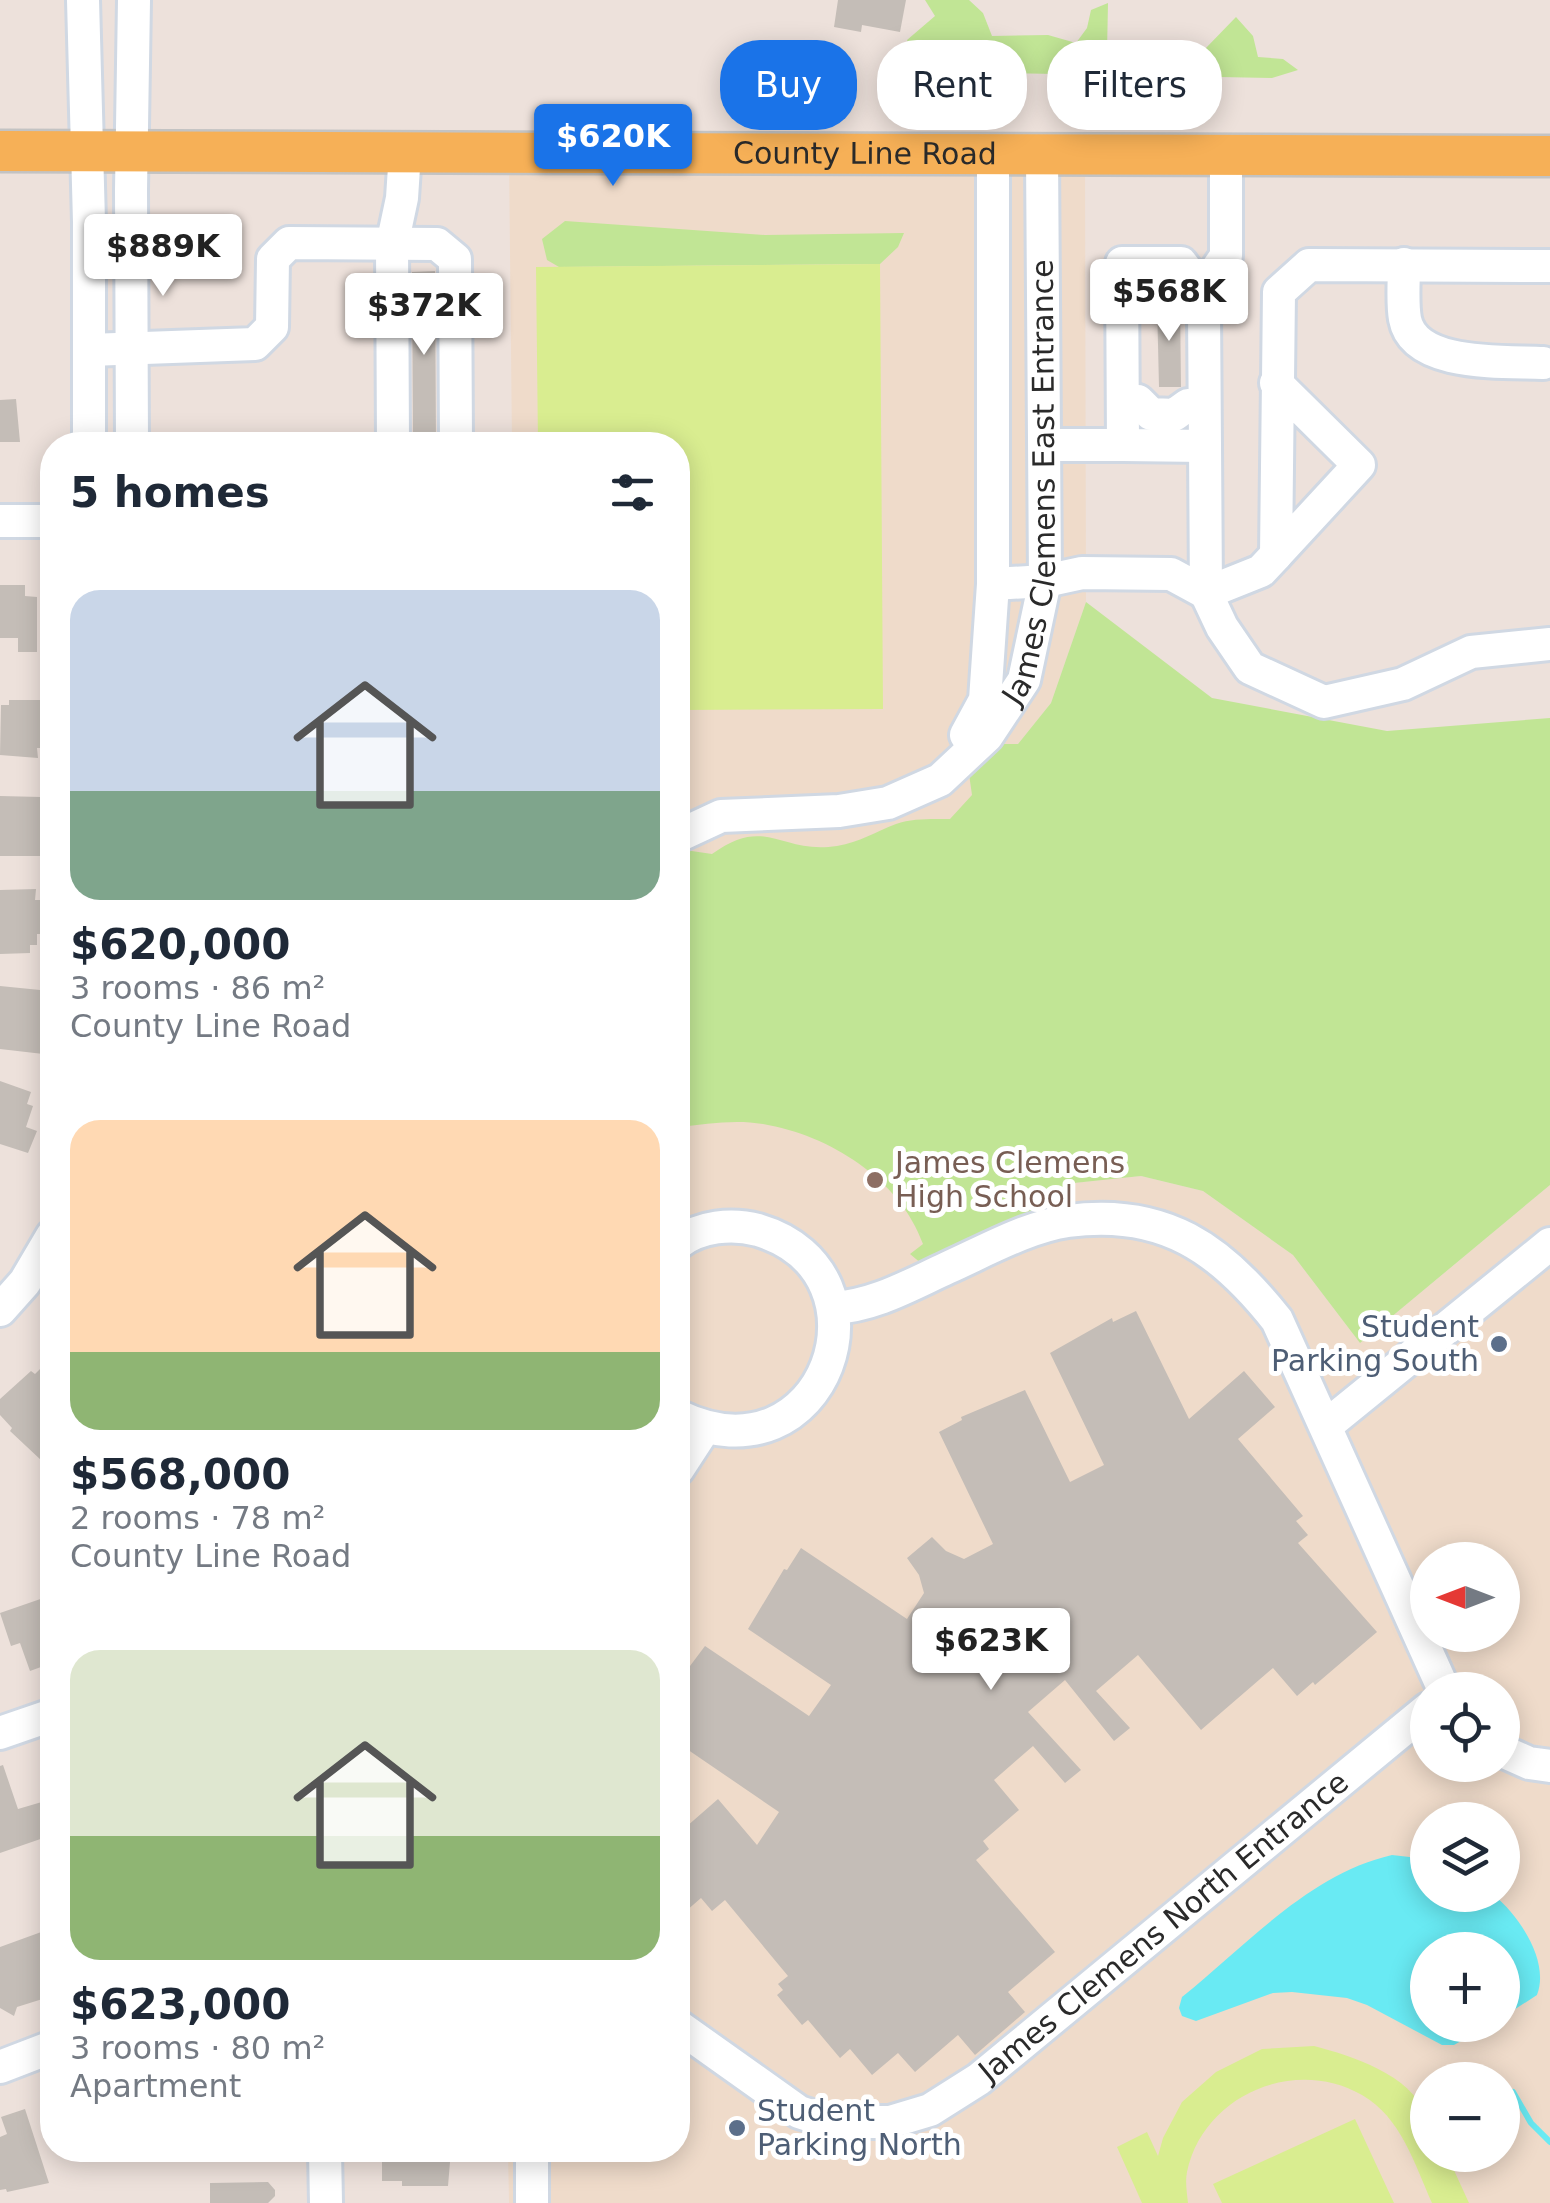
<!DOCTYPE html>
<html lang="en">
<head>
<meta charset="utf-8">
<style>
  :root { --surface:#fff; --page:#f6f6f7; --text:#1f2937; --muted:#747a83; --accent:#1a73e8 }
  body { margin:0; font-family:"DejaVu Sans",sans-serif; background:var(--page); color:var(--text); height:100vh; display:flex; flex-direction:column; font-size:38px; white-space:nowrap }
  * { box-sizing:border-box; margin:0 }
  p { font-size:32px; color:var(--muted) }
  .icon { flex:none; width:55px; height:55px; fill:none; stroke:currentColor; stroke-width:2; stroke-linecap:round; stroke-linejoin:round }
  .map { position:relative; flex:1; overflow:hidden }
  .details { position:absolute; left:40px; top:432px; width:650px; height:1730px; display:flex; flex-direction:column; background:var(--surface); border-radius:40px; box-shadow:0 5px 25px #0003 }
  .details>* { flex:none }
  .banner { position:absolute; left:720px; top:40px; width:680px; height:90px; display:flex; gap:20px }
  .needle { width:65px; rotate:270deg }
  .tools { position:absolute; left:1410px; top:1542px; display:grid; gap:20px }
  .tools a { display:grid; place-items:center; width:110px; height:110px; border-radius:50%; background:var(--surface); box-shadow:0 5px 25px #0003; font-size:50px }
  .price { position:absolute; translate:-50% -85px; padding:0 22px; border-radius:10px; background:#fff; color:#222; font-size:32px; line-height:65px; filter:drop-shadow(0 2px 5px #0008) }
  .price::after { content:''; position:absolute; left:50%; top:60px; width:30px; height:22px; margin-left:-15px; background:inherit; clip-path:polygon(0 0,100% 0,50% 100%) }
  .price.current { background:var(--accent); color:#fff }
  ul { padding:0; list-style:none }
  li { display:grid; align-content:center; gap:20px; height:530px; padding:0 30px }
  li span { display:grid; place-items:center; height:310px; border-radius:30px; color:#555 }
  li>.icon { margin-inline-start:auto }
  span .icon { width:180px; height:180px; fill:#fffc; stroke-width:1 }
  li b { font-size:42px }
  h2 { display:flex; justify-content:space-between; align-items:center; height:120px; padding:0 30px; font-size:42px }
  .tag { padding:0 35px; border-radius:40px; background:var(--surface); box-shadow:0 5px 25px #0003; font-size:35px; line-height:90px }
  .tag.current { background:var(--accent); color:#fff }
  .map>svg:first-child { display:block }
  .education { fill:#efdbca; fill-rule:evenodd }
  .green { fill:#c1e595 }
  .pitch { fill:#d9ed90 }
  .water { fill:#69eaf3 }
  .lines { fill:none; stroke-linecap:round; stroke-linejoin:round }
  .stream { stroke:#69eaf3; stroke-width:6 }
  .building { fill:#c4bdb7 }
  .minor-casing { stroke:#d0d8e3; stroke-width:38 }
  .major-casing { stroke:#c3c3c3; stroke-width:45 }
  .minor { stroke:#fff; stroke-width:32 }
  .major { stroke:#f6b057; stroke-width:40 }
  .education-dot { fill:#8d6e63; stroke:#fff; stroke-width:4 }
  .service-dot { fill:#5c6f8a; stroke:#fff; stroke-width:4 }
  .labels { text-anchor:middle; stroke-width:10; stroke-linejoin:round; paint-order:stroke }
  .street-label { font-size:30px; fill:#2a2a2a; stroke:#fff }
  .education-label { font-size:30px; fill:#785e54; stroke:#fff; text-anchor:start }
  .service-label { font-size:30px; fill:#4e5e75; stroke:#fff; text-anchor:end }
</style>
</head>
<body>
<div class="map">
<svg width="1550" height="2203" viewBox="0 0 1550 2203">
  <rect width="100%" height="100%" fill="#ede1db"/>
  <path class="education" d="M 509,154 L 1085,156 L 1086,602 L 1051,703 L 1018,744 L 1074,1183 L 1141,1176 L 1203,1191 L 1293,1255 L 1360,1343 L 1550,1185 L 1550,2203 L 509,2203 L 508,2150 L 678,2150 L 678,445 L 512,445 ZM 1428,1560 L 1502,1560 L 1502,1635 L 1428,1635 ZM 1428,1690 L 1502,1690 L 1502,1765 L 1428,1765 ZM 1428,1820 L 1502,1820 L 1502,1895 L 1428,1895 ZM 1428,1950 L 1502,1950 L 1502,2025 L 1428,2025 ZM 1428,2080 L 1502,2080 L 1502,2155 L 1428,2155 Z"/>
  <path class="green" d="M 925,0 L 969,0 L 983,13 L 992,36 L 1048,35 L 1076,43 L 1087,28 L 1091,10 L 1108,3 L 1107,52 L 1138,44 L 1204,50 L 1236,17 L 1253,36 L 1258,57 L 1283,59 L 1298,70 L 1272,78 L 953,72 L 915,61 L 907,40 L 935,16 Z
    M 565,221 L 765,235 L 904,233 L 898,247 L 880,264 L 559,267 L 547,260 L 542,239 Z
    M 1086,602 L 1212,698 L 1387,731 L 1550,718 L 1550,1185 L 1360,1343 L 1293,1255 L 1203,1191 L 1141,1176 L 1074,1183 L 1069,1207 L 922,1264 L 910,1254 L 923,1244 C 900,1179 829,1135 763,1124 C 735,1119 706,1124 678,1127 L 678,849 L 712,854 C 767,814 780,855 837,846 C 860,842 875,832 896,824 C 913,818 932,819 950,819 L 972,795 L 968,767 L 991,744 L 1018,744 L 1051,703 Z"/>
  <path class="pitch" d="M 880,264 L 883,709 L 678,710 L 678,445 L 538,445 L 536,267 Z
    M 1314,2046 C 1352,2056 1410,2074 1426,2115 C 1431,2126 1428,2143 1428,2155 L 1447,2155 L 1469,2203 L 1432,2203 C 1415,2165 1401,2117 1362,2095 C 1295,2056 1203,2095 1187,2172 C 1185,2182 1187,2193 1188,2203 L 1142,2203 L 1117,2147 L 1147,2132 L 1158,2156 L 1163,2138 L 1182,2102 L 1216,2072 L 1262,2049 Z
    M 1355,2119 L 1394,2203 L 1222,2203 L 1213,2184 Z"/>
  <path class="water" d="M 1392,1855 L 1427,1859 L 1428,1895 L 1494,1895 C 1519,1916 1550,1961 1537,1995 L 1503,2017 L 1502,1950 L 1428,1950 L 1428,2025 L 1489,2025 L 1454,2045 L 1442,2045 L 1367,2005 L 1347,1998 L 1292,1992 L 1273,1993 L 1196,2021 L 1182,2016 L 1179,2008 L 1182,1997 C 1247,1945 1309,1874 1392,1855 Z"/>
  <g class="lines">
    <path class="stream" d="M 1513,2092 L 1531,2123 L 1550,2142"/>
  </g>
  <path class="building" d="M 838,0 L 906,0 L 900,32 L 862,25 L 861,32 L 834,27 Z
    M 435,271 L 436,445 L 413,445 L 412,272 Z
    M 1157,302 L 1180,302 L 1181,387 L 1159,387 Z
    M 16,399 L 20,442 L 0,442 L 0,400 Z
    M 0,585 L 25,585 L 25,596 L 37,597 L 37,652 L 18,652 L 18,638 L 0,638 Z
    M 9,700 L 52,700 L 52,748 L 37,748 L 38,758 L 0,755 L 1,705 L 9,705 Z
    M 0,796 L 41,797 L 41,832 L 52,832 L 52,856 L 0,856 Z
    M 36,889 L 35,900 L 48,900 L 48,934 L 37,934 L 37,945 L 30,945 L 30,953 L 0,954 L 0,890 Z
    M 0,986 L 50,991 L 47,1030 L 52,1030 L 52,1055 L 0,1049 Z
    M 0,1081 L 31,1092 L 27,1104 L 33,1106 L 26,1127 L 37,1131 L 28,1153 L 0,1144 Z
    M 1136,1311 L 1189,1419 L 1244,1371 L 1275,1407 L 1238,1439 L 1303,1516 L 1296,1521 L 1308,1535 L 1298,1543 L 1377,1632 L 1315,1685 L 1313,1682 L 1297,1696 L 1273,1668 L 1201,1730 L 1138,1655 L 1096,1691 L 1130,1728 L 1114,1741 L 1065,1680 L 1028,1712 L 1081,1770 L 1065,1783 L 1033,1746 L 994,1780 L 1019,1810 L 983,1841 L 989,1849 L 976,1860 L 1055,1952 L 1008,1992 L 1025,2012 L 975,2055 L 958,2035 L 915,2072 L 898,2053 L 872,2075 L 850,2049 L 840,2058 L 808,2020 L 802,2025 L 777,1995 L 783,1990 L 778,1984 L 788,1976 L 725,1900 L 712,1911 L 701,1898 L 678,1918 L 678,1834 L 718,1799 L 757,1845 L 779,1812 L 678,1743 L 678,1682 L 705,1646 L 809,1716 L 831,1685 L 748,1629 L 784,1569 L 787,1570 L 801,1548 L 907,1619 L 924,1593 L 919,1575 L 907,1558 L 932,1537 L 946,1551 L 964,1559 L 993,1544 L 939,1432 L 962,1420 L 961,1417 L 1025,1390 L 1070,1482 L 1104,1465 L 1050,1353 L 1112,1318 L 1113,1322 Z
    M 40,1369 L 52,1377 L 52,1450 L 42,1461 L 10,1431 L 12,1428 L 0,1415 L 0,1399 L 31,1371 L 35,1374 Z
    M 52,1595 L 52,1663 L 30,1671 L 20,1643 L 11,1646 L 0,1613 Z
    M 3,1765 L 18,1809 L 52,1799 L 52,1835 L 0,1853 L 0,1766 Z
    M 44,1931 L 52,1957 L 52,1964 L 47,1966 L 52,1996 L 17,2007 L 14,2016 L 0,2008 L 0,1947 Z
    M 25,2109 L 49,2183 L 7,2192 L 6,2189 L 0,2190 L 0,2137 L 7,2134 L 1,2117 Z
    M 382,2150 L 451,2150 L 448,2186 L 402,2186 L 402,2181 L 382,2181 Z
    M 268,2182 L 275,2190 L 275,2196 L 268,2203 L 210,2203 L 210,2183 Z"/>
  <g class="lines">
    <defs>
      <g id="minor">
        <path d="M 83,0 L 89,222 L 89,445"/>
        <path d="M 1122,263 L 1181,263 L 1196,283 L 1204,310 L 1205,446 L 1123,445 Z"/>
        <path d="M 1404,264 C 1404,281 1402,302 1405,319 C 1414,368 1506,361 1543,363"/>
        <path d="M 1196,283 L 1215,272 L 1226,256 L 1226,156"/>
        <path d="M 89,350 L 255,344 L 272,327 L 273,259 L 289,243 L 437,244 L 455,259 L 456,445"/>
        <path d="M 1276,383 L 1359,465 L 1276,555 L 1279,292 L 1309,265 L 1550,266"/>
        <path d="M 1138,401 L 1151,414 L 1174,415 L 1188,405"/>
        <path d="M 132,445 L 131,190 L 134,0"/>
        <path d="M 393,445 L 392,245 L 402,198 L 405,152"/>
        <path d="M 1045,445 L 1123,445"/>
        <path d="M 0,521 L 52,521"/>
        <path d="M 1276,555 L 1261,571 L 1206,593 L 1222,627 L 1250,668 L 1324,702 L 1403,684 L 1471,652 L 1550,644"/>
        <path d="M 993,584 L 1045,581 L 1082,573 L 1171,574 L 1206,593 L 1205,446"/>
        <path d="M 966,735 L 985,700 L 993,584 L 993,155"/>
        <path id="s1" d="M 678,836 L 721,816 L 839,811 L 888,803 L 940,780 L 987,736 L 1024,680 L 1045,581 L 1042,155"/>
        <path d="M 678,1243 C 700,1226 732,1223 758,1230 C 900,1272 826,1488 678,1416"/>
        <path d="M 833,1308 C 874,1306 910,1285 947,1268 C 985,1251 1027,1227 1068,1221 C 1164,1208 1221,1249 1277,1320 L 1444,1690"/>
        <path d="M 0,1310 L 25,1282 L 52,1236"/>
        <path d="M 1327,1425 L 1550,1244"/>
        <path d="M 678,1469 L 704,1429"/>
        <path d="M 0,1733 L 52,1715"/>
        <path d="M 1502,1751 L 1529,1763 L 1550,1766"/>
        <path id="s2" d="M 678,2026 L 799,2112 L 830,2122 L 890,2122 L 930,2110 L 979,2079 L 1428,1709"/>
        <path d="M 0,2067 L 52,2047"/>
        <path d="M 325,2150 L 326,2203"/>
        <path d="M 532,2150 L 532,2203"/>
      </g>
      <g id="major">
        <path id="s3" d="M 0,151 L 1550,156"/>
      </g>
    </defs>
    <use href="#minor" class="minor-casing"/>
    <use href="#major" class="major-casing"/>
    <use href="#minor" class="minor"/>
    <use href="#major" class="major"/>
  </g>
  <circle class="education-dot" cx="875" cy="1180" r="10"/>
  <g class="service-dot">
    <circle cx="1499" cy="1344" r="10"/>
    <circle cx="737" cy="2128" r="10"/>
  </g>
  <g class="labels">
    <g class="street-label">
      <text dy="10" stroke="none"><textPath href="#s3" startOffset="865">County Line Road</textPath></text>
      <text dy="10" stroke="none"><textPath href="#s1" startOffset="602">James Clemens East Entrance</textPath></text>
      <text dy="10" stroke="none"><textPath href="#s2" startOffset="580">James Clemens North Entrance</textPath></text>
    </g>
    <g class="education-label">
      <text x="895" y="1173">James Clemens<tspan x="895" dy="34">High School</tspan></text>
    </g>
    <g class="service-label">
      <text x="1479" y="1337">Student<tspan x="1479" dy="34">Parking South</tspan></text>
      <text x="757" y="2121" text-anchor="start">Student<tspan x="757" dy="34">Parking North</tspan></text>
    </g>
  </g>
</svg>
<div class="tools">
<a><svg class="needle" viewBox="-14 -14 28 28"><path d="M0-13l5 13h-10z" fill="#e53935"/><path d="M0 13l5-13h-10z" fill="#747a83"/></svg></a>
<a><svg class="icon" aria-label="locate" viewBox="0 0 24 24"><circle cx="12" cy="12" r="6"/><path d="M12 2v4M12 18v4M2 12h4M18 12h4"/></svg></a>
<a><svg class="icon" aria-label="layers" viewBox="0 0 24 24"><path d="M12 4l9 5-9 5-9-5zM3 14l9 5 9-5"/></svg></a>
<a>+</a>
<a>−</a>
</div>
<b class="price current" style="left:613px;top:189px">$620K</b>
<b class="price" style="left:163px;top:299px">$889K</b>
<b class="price" style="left:1169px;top:344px">$568K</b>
<b class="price" style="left:424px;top:358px">$372K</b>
<b class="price" style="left:991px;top:1693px">$623K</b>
<div class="banner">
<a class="tag current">Buy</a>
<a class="tag">Rent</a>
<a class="tag">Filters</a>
</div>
<section class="details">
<h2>5 homes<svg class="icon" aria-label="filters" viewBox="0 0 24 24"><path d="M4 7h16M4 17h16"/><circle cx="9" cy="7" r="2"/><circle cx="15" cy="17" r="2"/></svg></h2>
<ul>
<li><span style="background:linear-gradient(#c9d6e8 65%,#7fa58c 0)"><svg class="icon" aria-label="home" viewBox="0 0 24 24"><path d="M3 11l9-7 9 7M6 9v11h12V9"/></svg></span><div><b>$620,000</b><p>3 rooms · 86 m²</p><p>County Line Road</p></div></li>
<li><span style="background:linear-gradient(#ffd9b3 75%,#8fb573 0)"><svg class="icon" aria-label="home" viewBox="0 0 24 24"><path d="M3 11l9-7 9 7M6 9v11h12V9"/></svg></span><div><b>$568,000</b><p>2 rooms · 78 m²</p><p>County Line Road</p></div></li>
<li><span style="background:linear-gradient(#dfe7d0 60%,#8fb573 0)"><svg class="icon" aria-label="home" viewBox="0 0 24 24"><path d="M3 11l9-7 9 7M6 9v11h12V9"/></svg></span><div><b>$623,000</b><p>3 rooms · 80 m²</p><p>Apartment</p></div></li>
</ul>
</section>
</div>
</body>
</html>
